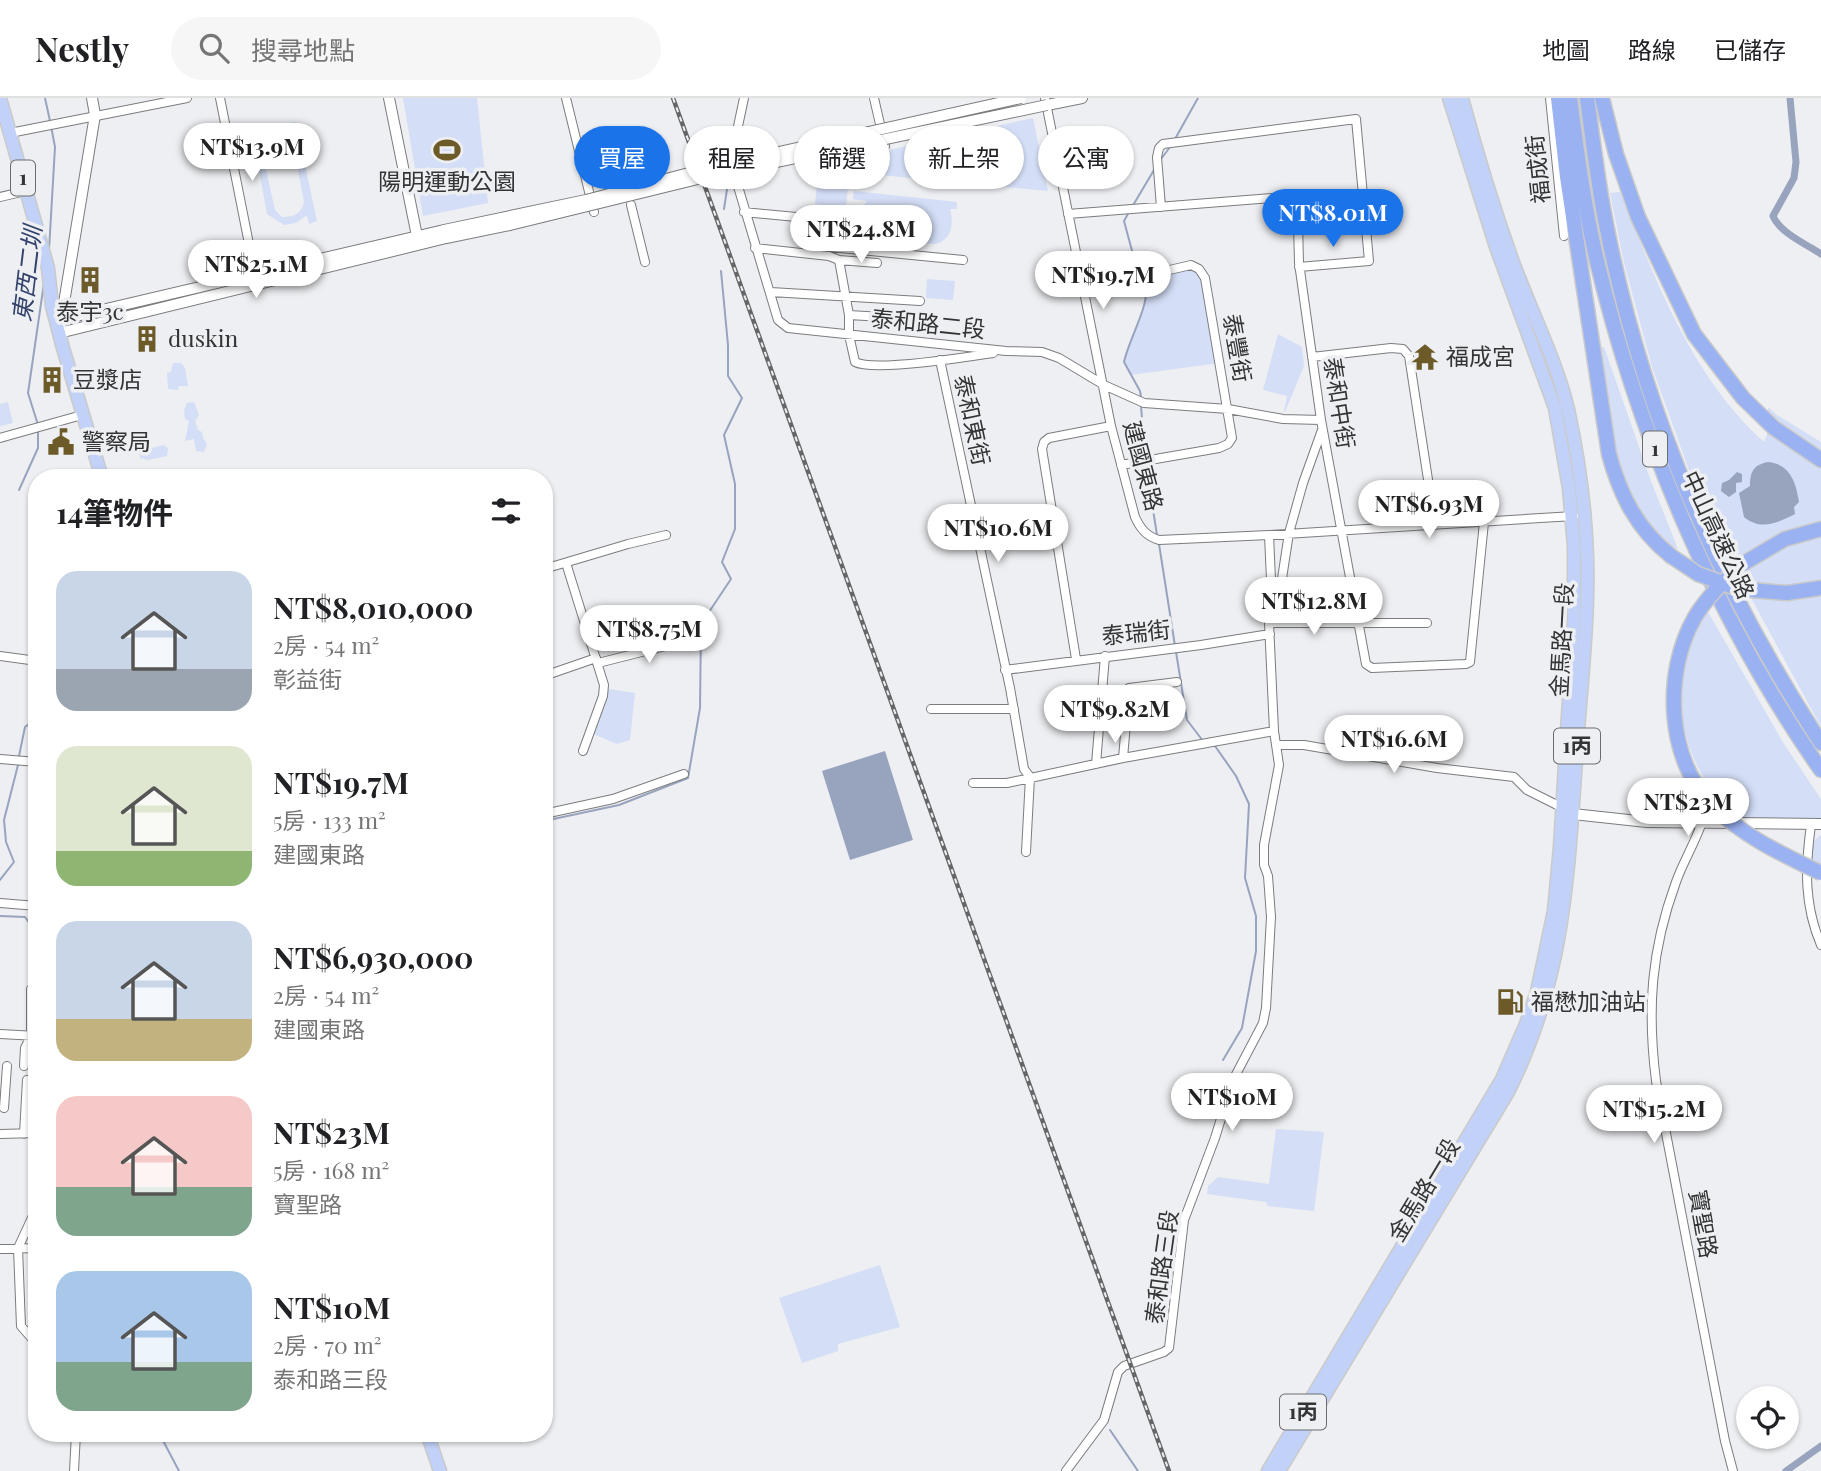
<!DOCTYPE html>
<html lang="zh-TW">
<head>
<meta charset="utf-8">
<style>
  :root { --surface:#fff; --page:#f6f6f6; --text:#202124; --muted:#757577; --line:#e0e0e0; --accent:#1a73e8 }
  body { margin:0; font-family:"Playfair Display","Noto Sans TC",serif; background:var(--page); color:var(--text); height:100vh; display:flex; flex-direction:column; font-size:26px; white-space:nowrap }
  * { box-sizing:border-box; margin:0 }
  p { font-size:23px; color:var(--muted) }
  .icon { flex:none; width:38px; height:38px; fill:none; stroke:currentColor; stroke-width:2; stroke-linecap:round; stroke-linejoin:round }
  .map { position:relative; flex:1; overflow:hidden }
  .details { position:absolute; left:28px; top:371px; width:525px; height:973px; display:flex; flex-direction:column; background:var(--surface); border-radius:28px; box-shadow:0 2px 5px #0004 }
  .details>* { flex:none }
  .guide { position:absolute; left:574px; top:28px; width:665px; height:63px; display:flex; gap:14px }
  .fabs { position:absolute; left:1736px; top:1288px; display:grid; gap:14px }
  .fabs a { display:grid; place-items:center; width:63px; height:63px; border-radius:50%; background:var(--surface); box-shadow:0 2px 5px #0004; font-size:35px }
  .price { position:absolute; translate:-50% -60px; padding:0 16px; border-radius:24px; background:#fff; color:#222; font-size:23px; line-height:46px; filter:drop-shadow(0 2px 4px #0008) }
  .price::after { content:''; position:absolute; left:50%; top:42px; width:21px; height:16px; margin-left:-10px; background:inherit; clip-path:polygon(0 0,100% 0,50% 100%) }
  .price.selected { background:var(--accent); color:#fff }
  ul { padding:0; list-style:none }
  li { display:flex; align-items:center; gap:21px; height:175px; padding:0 28px }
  li span { display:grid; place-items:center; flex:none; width:196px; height:140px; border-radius:21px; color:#555 }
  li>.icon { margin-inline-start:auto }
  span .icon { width:84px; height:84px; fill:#fffc; stroke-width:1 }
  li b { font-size:30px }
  h2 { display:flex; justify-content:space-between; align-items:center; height:84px; padding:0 28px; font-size:30px }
  .chip { padding:0 24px; border-radius:32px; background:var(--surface); box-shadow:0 2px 5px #0004; font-size:24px; line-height:63px }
  .chip.selected { background:var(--accent); color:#fff }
  header { display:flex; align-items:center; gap:42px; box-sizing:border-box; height:98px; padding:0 35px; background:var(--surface); border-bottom:2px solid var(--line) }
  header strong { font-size:33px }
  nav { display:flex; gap:38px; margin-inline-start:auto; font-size:24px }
  .search { width:490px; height:63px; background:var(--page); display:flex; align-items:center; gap:18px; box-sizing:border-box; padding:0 24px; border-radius:38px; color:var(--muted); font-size:26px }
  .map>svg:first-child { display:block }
  .green { fill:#d4def6; fill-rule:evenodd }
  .water { fill:#98a3be }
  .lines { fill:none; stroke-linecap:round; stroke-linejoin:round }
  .stream { stroke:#98a3be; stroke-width:2 }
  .canal { stroke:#98a3be; stroke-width:7 }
  .minor-casing { stroke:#7a7c7e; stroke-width:10 }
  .tertiary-casing { stroke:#7a7c7e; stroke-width:12 }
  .primary-casing { stroke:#cacaca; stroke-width:15 }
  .motorway-casing { stroke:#cacaca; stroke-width:17 }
  .minor { stroke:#fff; stroke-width:8 }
  .tertiary { stroke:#fff; stroke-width:10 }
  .primary { stroke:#c2d1f7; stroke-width:12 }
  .motorway { stroke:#9ab2f2; stroke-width:14 }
  .rail-casing { stroke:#656668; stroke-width:4.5 }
  .rail { stroke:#eeeff2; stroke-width:2; stroke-dasharray:5; stroke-linecap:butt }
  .tertiary-bridge-casing { stroke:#7a7c7e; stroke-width:12; stroke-linecap:butt }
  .motorway-bridge-casing { stroke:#cacaca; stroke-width:17; stroke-linecap:butt }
  .tertiary-bridge { stroke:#fff; stroke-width:10 }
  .motorway-bridge { stroke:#9ab2f2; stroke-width:14 }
  .labels { text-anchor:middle; stroke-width:7; stroke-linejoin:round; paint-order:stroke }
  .shield { fill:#eeeff2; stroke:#6b6c6e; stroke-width:2 }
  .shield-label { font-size:21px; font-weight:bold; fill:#333435 }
  .street-label { font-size:23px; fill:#333435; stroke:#eeeff2 }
  .poi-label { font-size:23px; fill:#333435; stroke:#eeeff2; text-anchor:start }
  .water-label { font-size:24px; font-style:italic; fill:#34436b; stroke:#eeeff2 }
</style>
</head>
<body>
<header>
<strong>Nestly</strong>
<div class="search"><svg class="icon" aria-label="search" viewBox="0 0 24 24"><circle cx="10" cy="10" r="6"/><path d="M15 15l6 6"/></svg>搜尋地點</div>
<nav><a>地圖</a><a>路線</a><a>已儲存</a></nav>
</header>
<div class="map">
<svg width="1821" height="1373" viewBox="0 0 1821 1373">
  <rect width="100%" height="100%" fill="#eeeff2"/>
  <path class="green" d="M 403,0 L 477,0 L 488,105 L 423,118 Z
    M 1033,20 L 1048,93 L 818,71 L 818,68 Z
    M 296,24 L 317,123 L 309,126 L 307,117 L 296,125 L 284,127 L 267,116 L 255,50 C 265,38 276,32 291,37 L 289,25 ZM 277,43 L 285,44 L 294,52 L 304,104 C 301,116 294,119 282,119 L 275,112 L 263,58 L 268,49 Z
    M 818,75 L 849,79 L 846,109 L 815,106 Z
    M 854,93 L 957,104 L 957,111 L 950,111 C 954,126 952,141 936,146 C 915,145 871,149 861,128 C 856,118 861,110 867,103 L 853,101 Z
    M 1620,94 C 1656,183 1691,278 1764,344 L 1768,334 L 1768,309 L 1777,317 L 1821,344 L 1821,629 L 1737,474 L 1702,387 L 1696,392 L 1652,269 L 1624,165 L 1610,95 Z
    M 815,107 L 845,111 L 843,126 L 813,122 Z
    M 813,123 L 843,127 L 841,142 L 811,138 Z
    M 1191,167 L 1199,171 L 1219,265 L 1131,277 L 1124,264 C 1128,245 1147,211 1146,194 C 1146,190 1141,183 1139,179 Z
    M 927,181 L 955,183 L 953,202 L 926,200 Z
    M 1278,236 L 1302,249 L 1304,268 L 1285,314 L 1284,313 L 1287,298 L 1263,292 Z
    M 1604,249 L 1651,383 L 1678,451 L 1667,446 L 1628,402 L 1612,358 L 1592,250 Z
    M 173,265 L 181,265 L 185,270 L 188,288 L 179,288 L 178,292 L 168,291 L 167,275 L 171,274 Z
    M 8,304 L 13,325 L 0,328 L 0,306 Z
    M 194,304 L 199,317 L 195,323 L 198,332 L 202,334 L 203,340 L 207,346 L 204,354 L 196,353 L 194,341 L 185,343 L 189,323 L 185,321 L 184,312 L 187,305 Z
    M 164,347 L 168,350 L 167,358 L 148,362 L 140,360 L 139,353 Z
    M 1708,514 L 1784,646 L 1821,701 L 1821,721 C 1805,721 1753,725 1741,719 C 1731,715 1724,706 1717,698 C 1674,648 1668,567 1708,514 Z
    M 609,591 L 635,595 L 630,642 L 617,646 L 593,636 Z
    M 1821,737 L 1821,770 L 1810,764 C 1810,753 1811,743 1821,737 Z
    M 1276,1031 L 1324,1034 L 1314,1113 L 1268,1108 L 1266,1104 L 1207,1096 L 1208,1088 L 1218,1079 L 1269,1086 Z
    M 880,1167 L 900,1229 L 838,1246 L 838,1253 L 802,1265 L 779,1200 Z"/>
  <path class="water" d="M 1768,364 C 1790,366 1796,384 1799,404 L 1794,409 L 1795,416 C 1777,425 1761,433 1744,419 L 1739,395 L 1750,388 C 1750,374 1753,367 1768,364 Z
    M 1737,374 L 1742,376 L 1742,384 L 1736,385 L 1736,394 L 1729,399 L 1721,393 L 1722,385 L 1729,382 Z
    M 885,653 L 913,742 L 850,762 L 822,673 Z"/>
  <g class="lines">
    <path class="stream" d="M 45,0 L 50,23
      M 1175,41 L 1198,0
      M 1161,61 L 1170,49
      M 1132,109 L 1154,72
      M 724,111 L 729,78
      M 1129,114 L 1124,123 L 1138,175
      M 49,152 L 55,49 L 51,28
      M 1141,299 L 1140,293 L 1124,264 C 1128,245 1147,210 1146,194 C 1146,190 1143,187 1141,184
      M 1141,308 L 1145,358
      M 38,327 L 28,295 L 44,185
      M 1146,367 L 1157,437
      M 19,392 L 38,350 L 38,332
      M 1159,446 L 1175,548
      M 1176,554 L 1187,622 L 1203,643
      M 1215,648 L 1236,678 L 1249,706 L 1245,780 L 1256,818 L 1256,853 L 1242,930 L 1223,962
      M 19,658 L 25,629 L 37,620
      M 544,723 L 619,707 L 688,680 L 700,610 L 701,526 L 731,481 L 722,464 L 735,431 L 735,386 L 724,337 L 742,300 L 728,278 L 728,247 L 721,173
      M 0,782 L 14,764 L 6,744 L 4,722 L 18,667
      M 0,818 L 25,819 L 37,836
      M 1110,1332 L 1138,1373
      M 159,1335 L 179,1373"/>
    <path class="canal" d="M 1790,0 L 1796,64 L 1794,80 L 1773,118 C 1780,135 1806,146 1821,156
      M 1786,1373 L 1821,1348"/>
    <defs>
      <path id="minor" d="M 220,0 L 255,176
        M 566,0 L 594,114
        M 744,0 L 737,33 L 734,75 L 778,222 L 788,230 L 1006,253 L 1042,254 L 1059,260 L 1104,287 L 1144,305 L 1228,311 L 1283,321 L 1321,322
        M 874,0 L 885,48
        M 1045,0 L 1111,328 L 1135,419 C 1140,430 1146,438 1159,442 L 1269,437 L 1574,418
        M 1550,0 L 1564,138
        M 10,35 L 187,0
        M 0,99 L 26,93
        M 631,107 L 645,164
        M 1161,109 L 1157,59 L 1159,50 L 1163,46 L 1356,21 L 1369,163 L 1299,169
        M 744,114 L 807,120 L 806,143 L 809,147 L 963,162
        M 1068,116 L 1272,100 L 1298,125 L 1299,165 L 1321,322 L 1366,566 L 1372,570 L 1466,566 L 1470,564 L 1484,424
        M 755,150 L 829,158 L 839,162 L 877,165
        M 839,162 L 849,217 L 849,237 L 855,264 C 874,274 967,259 993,255
        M 1083,192 L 1191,167 L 1199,171 L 1205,180 L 1232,340 L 1228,346 L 1219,350 L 1121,367
        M 771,194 L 920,203
        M 849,217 L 934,222
        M 1312,259 L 1391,250 L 1403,251 L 1409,258 L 1435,427
        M 940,262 L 1010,590 L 1024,671 L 1030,679
        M 1322,332 L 1303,385 L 1289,435 L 1279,500 L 1269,525 L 1427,525
        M 0,340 L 82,317
        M 566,465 L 604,587 L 603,598 L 583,653
        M 544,471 L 628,446 L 666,437
        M 0,558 L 37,563
        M 1076,561 L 1042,351 L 1044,344 L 1049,340 L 1111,328
        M 598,565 L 693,541
        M 1005,572 L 1201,547 L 1270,536
        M 544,578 L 596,560
        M 931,611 L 1014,611
        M 1127,614 L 1180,607
        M 1276,647 L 1304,647 L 1437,670 L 1514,679 L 1527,692 L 1563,710
        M 1123,660 L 1129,590 L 1177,584
        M 0,661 L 37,664
        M 1096,666 L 1105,558
        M 973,685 L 1007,685 L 1123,660 L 1274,633
        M 544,716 L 613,701 L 684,676
        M 1702,724 C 1695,745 1683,764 1676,784 C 1651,852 1647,911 1656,983 L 1725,1343 L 1733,1373
        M 1811,727 C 1805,770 1804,807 1821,847
        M 1026,754 L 1030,679
        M 0,805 L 37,808
        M 0,936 L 37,938
        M 24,968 L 25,950 L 31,938 L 31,891
        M 4,1010 L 7,968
        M 0,1036 L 37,1035
        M 24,1036 L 27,982
        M 37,1109 L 18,1150 L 21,1228 L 35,1244 L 33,1296 L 37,1297
        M 0,1151 L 37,1150
        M 74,1373 L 76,1335
        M 1066,1373 L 1104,1322 L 1118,1274 L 1124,1268 L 1164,1254 L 1169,1250 L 1184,1122 L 1215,1040 L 1233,982 L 1263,925 L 1266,910 L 1271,819 L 1268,778 L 1264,767 L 1264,747 L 1279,667 L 1274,633 L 1269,525 L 1271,482 L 1269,437"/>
      <path id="tertiary" d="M 92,0 L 95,17 L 59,235 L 446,140
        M 389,0 L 418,143
        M 1047,7 L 1082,0
        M 59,222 L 444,132
        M 1566,712 L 1573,716 L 1647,724 L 1821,726"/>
      <path id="primary" d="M 0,0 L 48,170 L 52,208 L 63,250 L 102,380
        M 427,1335 L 440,1373
        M 1268,1373 L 1502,981 L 1526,926 L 1537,894 L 1554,813 L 1560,749 L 1574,519 L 1574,448 L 1569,390 L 1555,310 L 1496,149 L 1449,0
        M 1279,1373 L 1508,994 C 1566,879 1568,773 1577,648 C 1580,599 1586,550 1587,500 C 1589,438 1581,371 1568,311 C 1557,265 1531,212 1514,167 C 1494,112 1477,56 1462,0"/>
      <path id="motorway" d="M 1558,0 L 1567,79 L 1609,356 C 1620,397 1637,431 1671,458
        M 1570,0 C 1577,54 1584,109 1597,163 C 1639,340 1716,522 1821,672
        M 1587,0 C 1593,44 1598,88 1607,131 C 1643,314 1719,490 1821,645
        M 1602,0 L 1616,56 L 1638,119 L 1694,236 L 1743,300 L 1774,330 L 1821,362
        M 1741,467 L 1785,441 L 1821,431
        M 1739,491 L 1787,495 L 1821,490"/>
    </defs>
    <use href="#minor" class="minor-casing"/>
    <use href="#tertiary" class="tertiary-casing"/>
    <use href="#primary" class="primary-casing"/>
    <use href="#motorway" class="motorway-casing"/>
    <use href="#minor" class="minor"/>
    <use href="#tertiary" class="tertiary"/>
    <use href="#primary" class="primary"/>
    <use href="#motorway" class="motorway"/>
    <defs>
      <path id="rail" d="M 673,0 L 1169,1373"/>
    </defs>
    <use href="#rail" class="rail-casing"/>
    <use href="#rail" class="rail"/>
    <defs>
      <path id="tertiary-bridge" d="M 444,132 L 586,102 L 708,70 L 1021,0
        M 446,140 L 510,127 L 706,79 L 1047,7"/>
      <path id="motorway-bridge" d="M 1671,458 L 1698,476 L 1739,491
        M 1741,467 C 1724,483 1707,499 1695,519 C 1663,574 1666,662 1713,708 C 1744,739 1782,756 1821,775"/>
    </defs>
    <use href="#tertiary-bridge" class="tertiary-bridge-casing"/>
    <use href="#motorway-bridge" class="motorway-bridge-casing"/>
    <use href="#tertiary-bridge" class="tertiary-bridge"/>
    <use href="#motorway-bridge" class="motorway-bridge"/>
  </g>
  <defs>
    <symbol id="stadium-bare" viewBox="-9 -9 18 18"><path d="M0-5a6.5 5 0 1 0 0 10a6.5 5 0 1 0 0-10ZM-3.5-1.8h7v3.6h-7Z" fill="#6d5a29" stroke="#eeeff2" stroke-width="2.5" paint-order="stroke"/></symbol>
    <symbol id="building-bare" viewBox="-9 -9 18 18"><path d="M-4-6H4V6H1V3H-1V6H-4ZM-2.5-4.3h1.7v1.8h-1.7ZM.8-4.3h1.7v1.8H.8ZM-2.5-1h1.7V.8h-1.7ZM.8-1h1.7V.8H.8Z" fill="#6d5a29" stroke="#eeeff2" stroke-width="2.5" paint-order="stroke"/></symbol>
    <symbol id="temple-bare" viewBox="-9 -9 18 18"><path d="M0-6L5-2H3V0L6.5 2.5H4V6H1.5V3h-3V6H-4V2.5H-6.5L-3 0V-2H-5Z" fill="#6d5a29" stroke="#eeeff2" stroke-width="2.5" paint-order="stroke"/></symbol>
    <symbol id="civic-bare" viewBox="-9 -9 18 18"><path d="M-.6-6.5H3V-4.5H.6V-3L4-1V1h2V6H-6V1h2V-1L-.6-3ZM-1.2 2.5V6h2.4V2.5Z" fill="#6d5a29" stroke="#eeeff2" stroke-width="2.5" paint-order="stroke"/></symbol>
    <symbol id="fuel-bare" viewBox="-9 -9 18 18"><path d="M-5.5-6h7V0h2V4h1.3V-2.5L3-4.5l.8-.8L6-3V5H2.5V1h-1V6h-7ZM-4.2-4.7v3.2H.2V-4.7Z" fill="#6d5a29" stroke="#eeeff2" stroke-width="2.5" paint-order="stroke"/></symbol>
  </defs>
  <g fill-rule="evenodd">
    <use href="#stadium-bare" x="428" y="33" width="38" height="38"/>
    <use href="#building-bare" x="71" y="163" width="38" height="38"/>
    <use href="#building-bare" x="128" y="222" width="38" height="38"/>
    <use href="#temple-bare" x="1406" y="240" width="38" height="38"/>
    <use href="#building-bare" x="33" y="263" width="38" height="38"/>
    <use href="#civic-bare" x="42" y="325" width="38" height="38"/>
    <use href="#fuel-bare" x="1491" y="885" width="38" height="38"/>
  </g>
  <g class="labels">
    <g class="shield">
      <rect x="11" y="62.5" width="24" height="35" rx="5"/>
      <rect x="1643" y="333.5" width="24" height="35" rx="5"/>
      <rect x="1554" y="630.5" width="46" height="35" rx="5"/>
      <rect x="1280" y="1296.5" width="46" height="35" rx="5"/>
    </g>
    <g class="shield-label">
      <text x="23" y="87">1</text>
      <text x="1655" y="358">1</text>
      <text x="1577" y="655">1丙</text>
      <text x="1303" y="1321">1丙</text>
    </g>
    <g class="street-label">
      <text transform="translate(1538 71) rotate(-96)" y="8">福成街</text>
      <text transform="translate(928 226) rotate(6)" y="8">泰和路二段</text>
      <text transform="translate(1237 250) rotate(80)" y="8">泰豐街</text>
      <text transform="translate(1339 305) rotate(81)" y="8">泰和中街</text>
      <text transform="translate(972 322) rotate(78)" y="8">泰和東街</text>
      <text transform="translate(1143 368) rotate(75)" y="8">建國東路</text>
      <text transform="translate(1718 437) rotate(65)" y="8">中山高速公路</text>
      <text transform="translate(1136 535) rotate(-6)" y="8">泰瑞街</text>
      <text transform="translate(1562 542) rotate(-87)" y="8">金馬路一段</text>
      <text transform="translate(1424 1092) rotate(-59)" y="8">金馬路一段</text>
      <text transform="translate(1703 1126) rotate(80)" y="8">寶聖路</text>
      <text transform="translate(1162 1169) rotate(-82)" y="8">泰和路三段</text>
    </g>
    <g class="poi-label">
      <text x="447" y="92" text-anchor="middle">陽明運動公園</text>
      <text x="90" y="222" text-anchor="middle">泰宇3c</text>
      <text x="168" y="249">duskin</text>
      <text x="1446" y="267">福成宮</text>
      <text x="73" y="290">豆漿店</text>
      <text x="82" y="352">警察局</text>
      <text x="1531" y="912">福懋加油站</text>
    </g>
    <g class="water-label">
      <text transform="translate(28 176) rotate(-83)" y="8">東西二圳</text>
    </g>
  </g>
</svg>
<div class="fabs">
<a><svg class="icon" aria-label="locate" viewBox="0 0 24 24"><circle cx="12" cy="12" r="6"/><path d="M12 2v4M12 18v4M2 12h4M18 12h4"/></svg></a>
</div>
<b class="price" style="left:252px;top:85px">NT$13.9M</b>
<b class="price selected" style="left:1333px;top:151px">NT$8.01M</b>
<b class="price" style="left:861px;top:167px">NT$24.8M</b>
<b class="price" style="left:256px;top:202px">NT$25.1M</b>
<b class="price" style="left:1103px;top:213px">NT$19.7M</b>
<b class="price" style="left:1429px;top:442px">NT$6.93M</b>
<b class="price" style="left:998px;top:466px">NT$10.6M</b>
<b class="price" style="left:1314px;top:539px">NT$12.8M</b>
<b class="price" style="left:649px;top:567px">NT$8.75M</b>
<b class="price" style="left:1115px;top:647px">NT$9.82M</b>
<b class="price" style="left:1394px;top:677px">NT$16.6M</b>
<b class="price" style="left:1688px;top:740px">NT$23M</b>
<b class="price" style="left:1232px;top:1035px">NT$10M</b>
<b class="price" style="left:1654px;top:1047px">NT$15.2M</b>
<div class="guide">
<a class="chip selected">買屋</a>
<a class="chip">租屋</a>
<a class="chip">篩選</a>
<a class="chip">新上架</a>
<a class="chip">公寓</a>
</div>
<section class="details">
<h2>14筆物件<svg class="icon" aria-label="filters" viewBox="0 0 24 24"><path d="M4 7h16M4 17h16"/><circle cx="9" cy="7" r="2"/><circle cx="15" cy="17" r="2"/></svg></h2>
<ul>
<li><span style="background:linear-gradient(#c9d6e8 70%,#9aa5b1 0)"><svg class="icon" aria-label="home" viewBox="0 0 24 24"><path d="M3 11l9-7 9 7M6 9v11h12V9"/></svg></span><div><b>NT$8,010,000</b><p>2房 · 54 m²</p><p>彰益街</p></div></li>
<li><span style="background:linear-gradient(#dfe7d0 75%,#8fb573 0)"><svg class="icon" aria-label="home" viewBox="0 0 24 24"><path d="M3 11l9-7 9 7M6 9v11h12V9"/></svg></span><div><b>NT$19.7M</b><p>5房 · 133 m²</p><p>建國東路</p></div></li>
<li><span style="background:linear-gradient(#c9d6e8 70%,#c2b280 0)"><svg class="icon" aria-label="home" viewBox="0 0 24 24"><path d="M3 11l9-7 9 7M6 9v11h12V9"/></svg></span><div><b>NT$6,930,000</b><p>2房 · 54 m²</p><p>建國東路</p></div></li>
<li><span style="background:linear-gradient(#f6c9c9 65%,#7fa58c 0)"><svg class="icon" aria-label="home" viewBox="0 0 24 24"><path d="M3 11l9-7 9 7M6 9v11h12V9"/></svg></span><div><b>NT$23M</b><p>5房 · 168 m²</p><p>寶聖路</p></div></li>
<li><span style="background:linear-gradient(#a9c7e8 65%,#7fa58c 0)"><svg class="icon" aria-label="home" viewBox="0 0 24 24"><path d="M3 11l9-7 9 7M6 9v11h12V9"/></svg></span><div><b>NT$10M</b><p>2房 · 70 m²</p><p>泰和路三段</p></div></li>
</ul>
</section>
</div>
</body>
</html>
